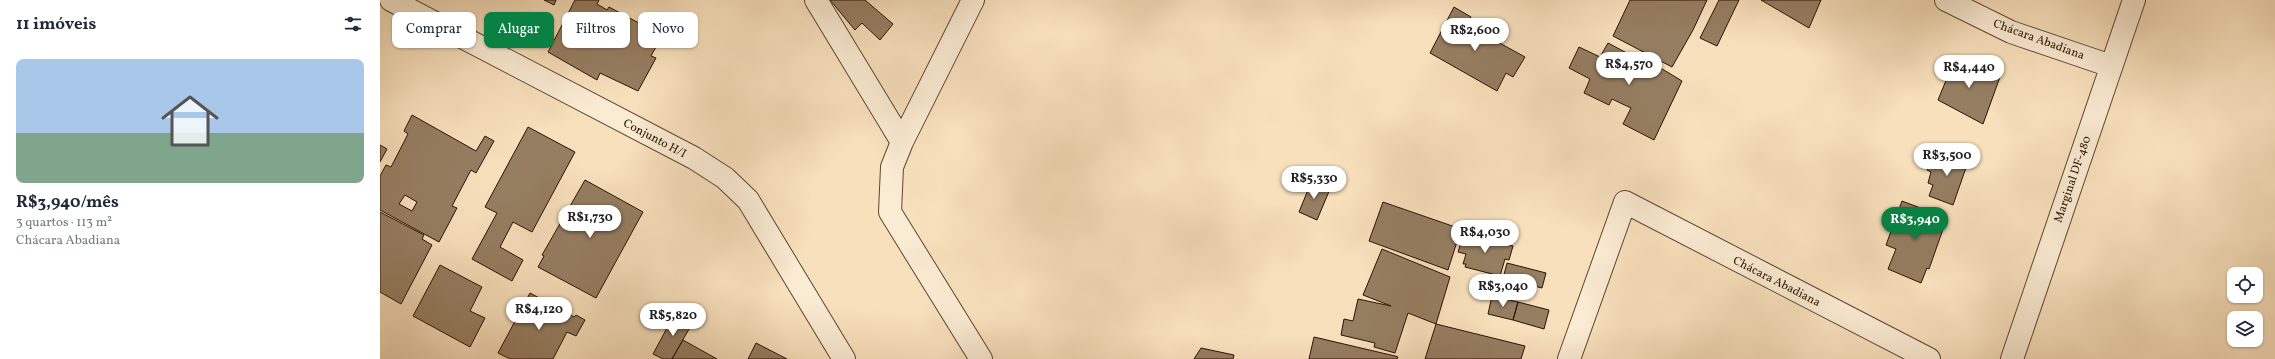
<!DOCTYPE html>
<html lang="pt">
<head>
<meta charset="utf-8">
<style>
  :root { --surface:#fff; --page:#f2f2f3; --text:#1f2937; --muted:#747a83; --accent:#0b8043 }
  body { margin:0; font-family:Vollkorn,serif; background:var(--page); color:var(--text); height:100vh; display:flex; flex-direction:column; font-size:15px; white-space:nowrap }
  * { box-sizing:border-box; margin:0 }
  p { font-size:13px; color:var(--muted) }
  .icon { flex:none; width:22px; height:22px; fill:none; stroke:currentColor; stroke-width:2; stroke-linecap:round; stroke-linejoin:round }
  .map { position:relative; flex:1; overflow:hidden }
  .panel { display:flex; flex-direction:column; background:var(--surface); width:380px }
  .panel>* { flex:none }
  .guide { position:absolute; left:12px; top:12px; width:380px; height:36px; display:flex; gap:8px }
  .fabs { position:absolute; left:1847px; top:267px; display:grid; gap:8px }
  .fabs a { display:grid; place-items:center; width:36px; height:36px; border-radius:8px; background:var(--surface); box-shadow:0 1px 3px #0004; font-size:20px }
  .price { position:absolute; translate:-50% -34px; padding:0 9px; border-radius:14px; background:#fff; color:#222; font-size:13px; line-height:26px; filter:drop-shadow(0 1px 2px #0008) }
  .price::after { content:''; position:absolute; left:50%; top:24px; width:12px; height:9px; margin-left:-6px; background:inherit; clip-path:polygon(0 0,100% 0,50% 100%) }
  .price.on { background:var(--accent); color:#fff }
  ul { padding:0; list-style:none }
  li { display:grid; align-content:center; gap:8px; height:212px; padding:0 16px }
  li span { display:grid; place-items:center; height:124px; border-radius:8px; color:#555 }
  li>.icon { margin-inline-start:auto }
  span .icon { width:72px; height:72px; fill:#fffc; stroke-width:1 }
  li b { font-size:17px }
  h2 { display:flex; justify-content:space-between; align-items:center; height:48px; padding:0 16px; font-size:17px }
  .chip { padding:0 14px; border-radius:8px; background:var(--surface); box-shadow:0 1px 3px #0004; font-size:14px; line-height:36px }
  .chip.on { background:var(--accent); color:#fff }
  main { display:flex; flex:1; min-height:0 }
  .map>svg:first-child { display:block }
  .building { fill:#967e62; stroke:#2c1300; fill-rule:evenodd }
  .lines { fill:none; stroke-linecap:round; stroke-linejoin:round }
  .minor-casing { stroke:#5f462f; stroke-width:24 }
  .minor { stroke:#faebd3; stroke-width:22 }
  .labels { text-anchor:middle; stroke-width:3; stroke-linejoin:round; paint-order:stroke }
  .street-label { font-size:12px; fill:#2c1300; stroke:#faebd3 }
</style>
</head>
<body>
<main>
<section class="panel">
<h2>11 imóveis<svg class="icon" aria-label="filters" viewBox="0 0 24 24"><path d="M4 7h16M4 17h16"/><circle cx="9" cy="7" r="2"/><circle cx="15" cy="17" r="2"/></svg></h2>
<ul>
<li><span style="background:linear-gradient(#a9c7e8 60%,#7fa58c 0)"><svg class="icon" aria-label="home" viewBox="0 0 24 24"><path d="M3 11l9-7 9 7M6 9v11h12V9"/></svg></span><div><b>R$3,940/mês</b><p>3 quartos · 113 m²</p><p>Chácara Abadiana</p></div></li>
</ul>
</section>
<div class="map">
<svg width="1895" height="359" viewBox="0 0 1895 359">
  <rect width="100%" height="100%" fill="#f8e0bc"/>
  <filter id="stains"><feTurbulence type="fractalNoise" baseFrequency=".005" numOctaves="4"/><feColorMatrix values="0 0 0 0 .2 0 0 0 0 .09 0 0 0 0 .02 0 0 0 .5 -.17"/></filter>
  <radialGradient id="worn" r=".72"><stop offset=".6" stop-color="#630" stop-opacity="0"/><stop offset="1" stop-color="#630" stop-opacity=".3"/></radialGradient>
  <path class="building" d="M 164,0 L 176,0 L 174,5 Z
    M 195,0 L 219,0 L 217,4 L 227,10 L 229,7 L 272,30 L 270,32 L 281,38 L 271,56 L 276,58 L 258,91 L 220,73 L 217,80 L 168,52 Z
    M 450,0 L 485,0 L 513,24 L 500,40 L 482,23 L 475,30 Z
    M 1250,0 L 1327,0 L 1313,30 L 1292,67 L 1233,36 Z
    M 1339,0 L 1359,0 L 1337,46 L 1320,38 Z
    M 1381,0 L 1441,0 L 1429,28 Z
    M 1074,7 L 1091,17 L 1087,25 L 1145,57 L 1133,77 L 1126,73 L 1117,91 L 1050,53 Z
    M 1228,43 L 1273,67 L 1274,64 L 1302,81 L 1274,140 L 1243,124 L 1251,108 L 1232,99 L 1229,105 L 1204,93 L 1210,79 L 1189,68 L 1199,47 L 1220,57 Z
    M 1576,56 L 1620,77 L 1603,124 L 1558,100 Z
    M 32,115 L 96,151 L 105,136 L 114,141 L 96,173 L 91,170 L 72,206 L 77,208 L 59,242 L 0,210 L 0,176 L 6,165 L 11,167 L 28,134 L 24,131 ZM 25,195 L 37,202 L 32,211 L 19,204 Z
    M 148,127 L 195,152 L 152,232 L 133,222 L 120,247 L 143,260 L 132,281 L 92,259 L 117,213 L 105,207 Z
    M 0,145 L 7,149 L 0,162 Z
    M 1566,151 L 1589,159 L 1573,205 L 1549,196 L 1553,185 L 1548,183 L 1551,172 L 1547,170 L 1549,164 L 1554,166 L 1556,160 L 1562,162 Z
    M 205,180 L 263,212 L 216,298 L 158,267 L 164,256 L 162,255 Z
    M 932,180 L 950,189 L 937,220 L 919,212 Z
    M 1522,201 L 1567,218 L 1549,269 L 1547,268 L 1541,283 L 1508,269 L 1516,249 L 1506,245 Z
    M 1003,202 L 1081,229 L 1068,270 L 989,241 Z
    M 0,212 L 44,235 L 42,239 L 52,245 L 21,304 L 0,292 Z
    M 1084,234 L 1133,246 L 1129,260 L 1125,259 L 1120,276 L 1085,267 L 1086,264 L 1083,264 L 1086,254 L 1078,252 Z
    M 1002,249 L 1070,277 L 1056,324 L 1028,313 L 1015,353 L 994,347 L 995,343 L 961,335 L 964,319 L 973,321 L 978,299 L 1011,306 L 983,295 Z
    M 1127,263 L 1166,273 L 1162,288 L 1123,278 Z
    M 60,265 L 102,287 L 90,311 L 105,318 L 90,347 L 33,316 Z
    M 150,293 L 194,317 L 196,315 L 205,320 L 196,336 L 187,332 L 173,359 L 130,359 L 118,353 Z
    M 1112,296 L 1138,302 L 1133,320 L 1108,314 Z
    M 1138,302 L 1169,310 L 1164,329 L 1133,320 Z
    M 295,313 L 313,322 L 292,359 L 283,359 L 273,354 Z
    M 1056,324 L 1145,346 L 1141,359 L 1045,359 Z
    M 934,337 L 1015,356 L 1018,357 L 1017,359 L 929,359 Z
    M 303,340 L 337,359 L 292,359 Z
    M 376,343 L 407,359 L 368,359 Z
    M 821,348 L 854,355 L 853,359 L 814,359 Z"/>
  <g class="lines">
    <defs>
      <path id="minor" d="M 11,0 L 314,158 L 345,178 L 368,200 L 464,359
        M 436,0 L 522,142
        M 593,0 L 522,142 L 512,167 L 510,212 L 601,359
        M 1566,0 L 1631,32 L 1731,66
        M 1189,359 L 1245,202 L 1549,359
        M 1632,359 L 1754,0"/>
    </defs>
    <use href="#minor" class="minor-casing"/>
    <use href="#minor" class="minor"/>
  </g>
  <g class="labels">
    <g class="street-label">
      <text transform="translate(1659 39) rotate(20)" y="4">Chácara Abadiana</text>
      <text transform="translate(275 138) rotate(28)" y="4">Conjunto H/I</text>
      <text transform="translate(1692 179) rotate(-71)" y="4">Marginal DF-480</text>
      <text transform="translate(1397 281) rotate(27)" y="4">Chácara Abadiana</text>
    </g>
  </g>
  <rect width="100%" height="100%" filter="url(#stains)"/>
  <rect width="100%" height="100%" fill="url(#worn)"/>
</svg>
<div class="fabs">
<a><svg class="icon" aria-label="locate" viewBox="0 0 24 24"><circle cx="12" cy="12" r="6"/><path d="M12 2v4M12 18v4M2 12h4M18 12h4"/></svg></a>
<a><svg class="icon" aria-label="layers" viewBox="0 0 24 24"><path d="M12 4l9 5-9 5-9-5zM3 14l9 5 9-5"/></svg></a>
</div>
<b class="price" style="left:1095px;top:52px">R$2,600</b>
<b class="price" style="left:1249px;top:86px">R$4,570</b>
<b class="price" style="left:1589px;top:89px">R$4,440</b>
<b class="price" style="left:1567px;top:177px">R$3,500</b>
<b class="price" style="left:934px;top:200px">R$5,330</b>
<b class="price" style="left:210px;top:239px">R$1,730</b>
<b class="price on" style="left:1535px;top:241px">R$3,940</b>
<b class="price" style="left:1105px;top:254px">R$4,030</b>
<b class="price" style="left:1123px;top:308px">R$3,040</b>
<b class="price" style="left:159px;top:331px">R$4,120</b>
<b class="price" style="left:293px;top:337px">R$5,820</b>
<div class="guide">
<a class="chip">Comprar</a>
<a class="chip on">Alugar</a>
<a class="chip">Filtros</a>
<a class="chip">Novo</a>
</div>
</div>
</main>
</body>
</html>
